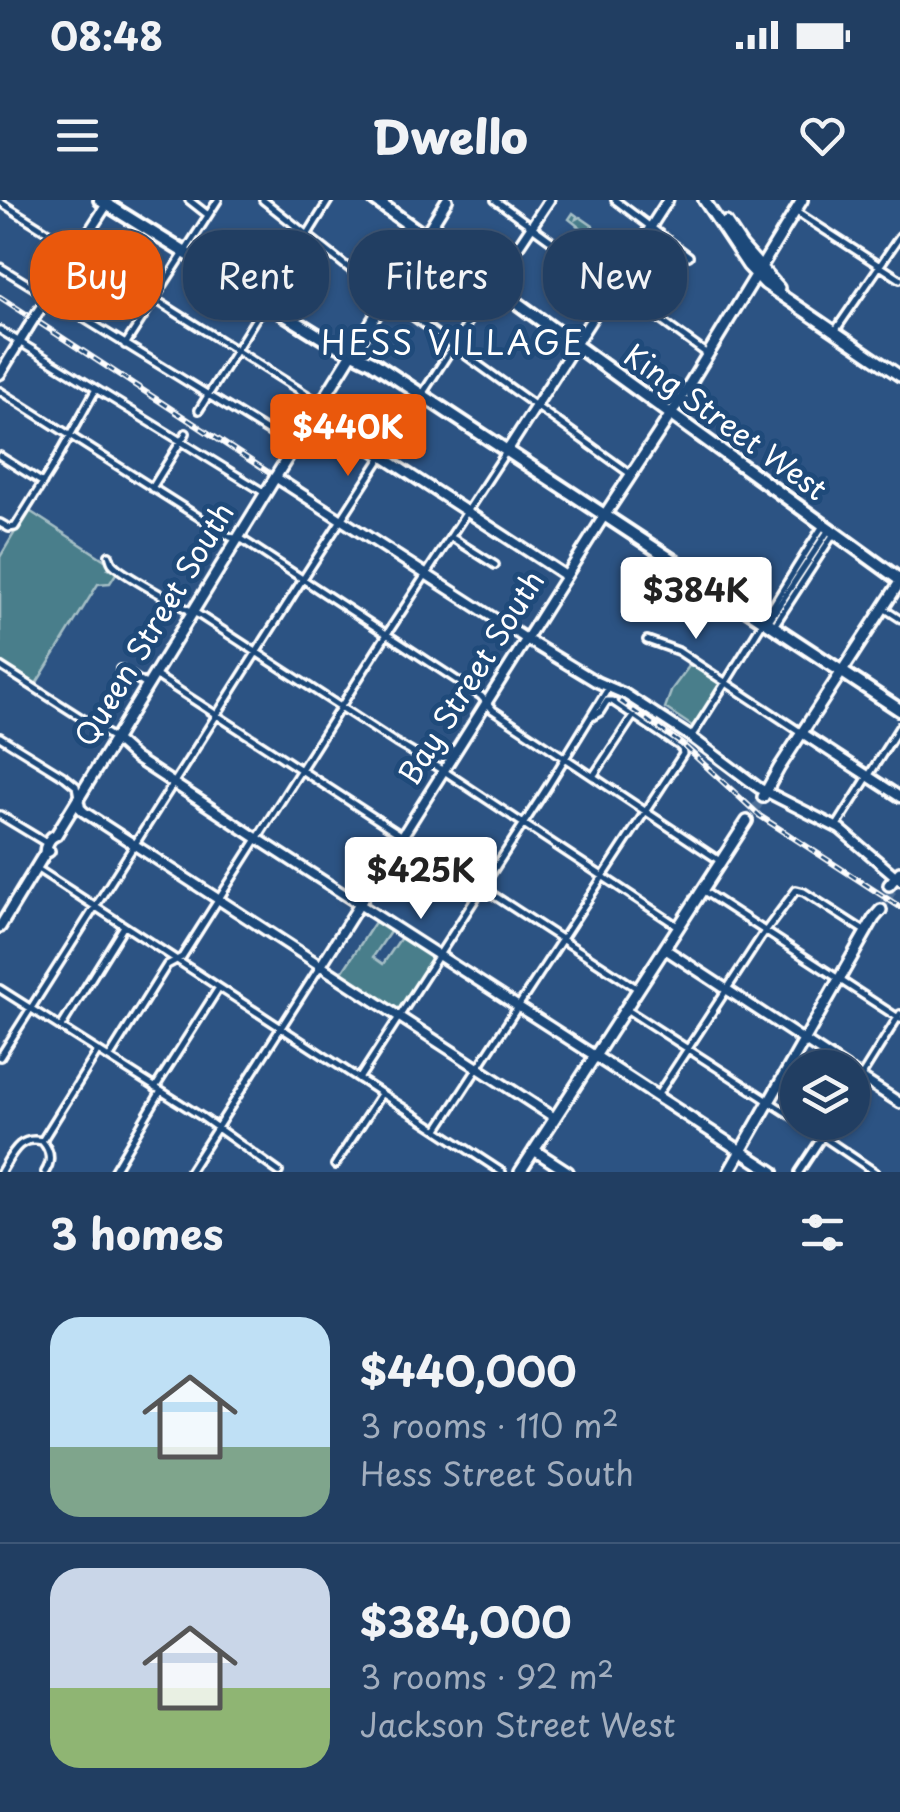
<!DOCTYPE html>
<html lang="en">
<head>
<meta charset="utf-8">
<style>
  :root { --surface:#213e62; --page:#2d496b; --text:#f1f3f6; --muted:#a2aebe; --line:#3e5777; --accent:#ea580c }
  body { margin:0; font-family:"Playpen Sans",sans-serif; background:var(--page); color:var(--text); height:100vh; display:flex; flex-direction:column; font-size:38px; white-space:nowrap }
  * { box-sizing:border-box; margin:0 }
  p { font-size:32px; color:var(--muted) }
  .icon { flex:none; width:55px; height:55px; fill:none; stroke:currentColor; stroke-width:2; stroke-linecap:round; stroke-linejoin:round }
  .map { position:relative; height:972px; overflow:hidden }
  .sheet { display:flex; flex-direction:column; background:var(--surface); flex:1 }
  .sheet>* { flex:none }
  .guide { position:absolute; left:30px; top:30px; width:840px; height:90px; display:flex; gap:20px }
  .tools { position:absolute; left:780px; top:850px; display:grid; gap:20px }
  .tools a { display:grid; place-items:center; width:90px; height:90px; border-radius:50%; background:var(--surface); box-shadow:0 2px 8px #0004,0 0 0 2px var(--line); font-size:50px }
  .price { position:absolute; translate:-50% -85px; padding:0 22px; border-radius:10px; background:#fff; color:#222; font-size:32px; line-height:65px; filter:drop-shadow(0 2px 5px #0008) }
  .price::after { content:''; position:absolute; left:50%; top:60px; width:30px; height:22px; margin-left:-15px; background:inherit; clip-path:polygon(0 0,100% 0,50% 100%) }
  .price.active { background:var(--accent); color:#fff }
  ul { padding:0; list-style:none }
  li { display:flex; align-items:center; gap:30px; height:250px; padding:0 50px }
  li+li { border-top:2px solid var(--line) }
  li span { display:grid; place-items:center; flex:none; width:280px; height:200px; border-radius:30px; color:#555 }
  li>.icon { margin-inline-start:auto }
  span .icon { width:120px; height:120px; fill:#fffc; stroke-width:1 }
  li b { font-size:42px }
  h2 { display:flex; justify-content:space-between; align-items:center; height:120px; padding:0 50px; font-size:42px }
  .tag { padding:0 35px; border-radius:40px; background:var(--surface); box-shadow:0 2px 8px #0004,0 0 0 2px var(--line); font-size:35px; line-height:90px }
  .tag.active { background:var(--accent); color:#fff }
  .status { display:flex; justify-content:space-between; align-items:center; height:70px; padding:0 50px; background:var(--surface); direction:ltr }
  .status svg { height:28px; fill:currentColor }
  header { display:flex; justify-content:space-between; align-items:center; height:130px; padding:0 50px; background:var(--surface); font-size:45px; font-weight:800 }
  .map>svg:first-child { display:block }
  .green { fill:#4a7e8b; stroke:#a4bec5; stroke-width:2.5 }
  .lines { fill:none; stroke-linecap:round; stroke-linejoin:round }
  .secondary-tunnel { stroke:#4c6d96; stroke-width:9; stroke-dasharray:9 4.5; stroke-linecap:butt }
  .pedestrian-casing { stroke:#fff; stroke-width:11 }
  .minor-casing { stroke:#fff; stroke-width:12 }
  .tertiary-casing { stroke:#fff; stroke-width:15 }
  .secondary-casing { stroke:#fff; stroke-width:16 }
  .primary-casing { stroke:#fff; stroke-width:18 }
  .pedestrian { stroke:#1f4a7a; stroke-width:4 }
  .minor { stroke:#1f4a7a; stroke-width:5 }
  .tertiary { stroke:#1f4a7a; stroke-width:8 }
  .secondary { stroke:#1f4a7a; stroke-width:9 }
  .primary { stroke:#1f4a7a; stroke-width:10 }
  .rail-casing { stroke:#fff; stroke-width:6 }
  .rail { stroke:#1f4a7a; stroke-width:2.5; stroke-dasharray:8; stroke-linecap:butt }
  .tertiary-bridge-casing { stroke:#fff; stroke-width:15; stroke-linecap:butt }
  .tertiary-bridge { stroke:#1f4a7a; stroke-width:8 }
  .labels { text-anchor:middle; stroke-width:10; stroke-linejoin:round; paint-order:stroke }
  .street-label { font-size:30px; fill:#fff; stroke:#1f4a7a }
  .neighbourhood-label { font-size:32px; letter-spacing:2.5px; fill:#fff; stroke:#1f4a7a }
</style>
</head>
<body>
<div class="status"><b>08:48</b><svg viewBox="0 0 49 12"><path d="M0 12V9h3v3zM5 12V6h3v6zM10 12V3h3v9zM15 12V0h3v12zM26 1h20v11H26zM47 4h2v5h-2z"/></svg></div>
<header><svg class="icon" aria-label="menu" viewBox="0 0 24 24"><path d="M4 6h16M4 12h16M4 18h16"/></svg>Dwello<svg class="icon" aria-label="heart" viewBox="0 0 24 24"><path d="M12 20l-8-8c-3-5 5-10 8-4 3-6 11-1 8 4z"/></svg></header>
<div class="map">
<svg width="900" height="972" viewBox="0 0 900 972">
  <rect width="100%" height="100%" fill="#2c5383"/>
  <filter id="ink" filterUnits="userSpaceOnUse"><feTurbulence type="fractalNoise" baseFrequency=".01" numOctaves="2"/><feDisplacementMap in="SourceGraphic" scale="20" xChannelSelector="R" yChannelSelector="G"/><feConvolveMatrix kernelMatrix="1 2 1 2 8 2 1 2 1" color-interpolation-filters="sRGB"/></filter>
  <g filter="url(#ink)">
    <path class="green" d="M 573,13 L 577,16 L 576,19 L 580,17 L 593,26 L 593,29 L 615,44 L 608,56 L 604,54 L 595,67 L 584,58 L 585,50 L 596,56 L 603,46 L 569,19 Z
      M 28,310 L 111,364 L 108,369 L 117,372 L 110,383 L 98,384 L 36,484 L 0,462 L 0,357 Z
      M 690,465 L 698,467 L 719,482 L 718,492 L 692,526 L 665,508 L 672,489 Z
      M 377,719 L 392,729 L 373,757 L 383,764 L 402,736 L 432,754 L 434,757 L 401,809 L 396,809 L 341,774 Z"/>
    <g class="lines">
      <path class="secondary-tunnel" d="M 747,621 L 763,597
        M 881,710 L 894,687"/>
      <defs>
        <path id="pedestrian" d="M 425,125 L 453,146
          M 883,408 L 900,419"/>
        <path id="minor" d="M 189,0 L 208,15
          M 263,0 L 385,97 L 425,125
          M 495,0 L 707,154
          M 615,0 L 689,56
          M 0,2 L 320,203
          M 795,11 L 900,79
          M 0,67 L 293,247
          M 0,130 L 265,293
          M 835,131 L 900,36
          M 125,145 L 218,0
          M 454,147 L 629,273
          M 0,191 L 230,337 L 243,340 L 481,496 L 493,510 L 720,661
          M 199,210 L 329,0
          M 0,256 L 43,283
          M 152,288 L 186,233
          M 0,323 L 9,328 L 15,327 L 52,268 L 96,189
          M 451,337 L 495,365
          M 109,355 C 110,357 110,360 112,363 C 119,373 186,409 199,415 L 396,543 L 447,573 L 679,727
          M 768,422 L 828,331
          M 774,426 L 833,335
          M 647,440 L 678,451 L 802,533
          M 0,466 L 113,538
          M 120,469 L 145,484
          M 155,475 L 638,789
          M 0,537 L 65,577 L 76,586 L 78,597
          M 691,537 C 737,467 778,395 824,324
          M 594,575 L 634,515
          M 0,615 L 48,644
          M 836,627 L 900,526
          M 36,668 L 502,972
          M 702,690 L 900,819
          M 0,789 L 202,917 L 279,972
          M 626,809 L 798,920
          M 61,827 L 124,726
          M 0,857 L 301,382 L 492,86
          M 109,858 L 167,765 L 182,757 L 387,434 L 506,252
          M 359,879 L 548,586 L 609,487
          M 155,888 L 218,789
          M 852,891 L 900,814
          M 657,896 L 761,737 L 796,690 L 804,692 L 866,732
          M 801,922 L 875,972
          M 438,929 L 683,554 L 682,549 L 679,546 L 612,501 L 607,501 L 600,512 L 590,518
          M 42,941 L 98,851
          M 42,941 C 51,951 52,961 45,972
          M 335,965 L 381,894
          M 1,972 C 12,954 19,935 42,941
          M 113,972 L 161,891
          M 189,972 L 319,768
          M 799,972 L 832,922"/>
        <path id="tertiary" d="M 492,86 L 549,0
          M 38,112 L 107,4
          M 0,174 L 28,128
          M 314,212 L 566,376
          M 507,251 L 668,0
          M 275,277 L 531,442 L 597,482 L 625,494 L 691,537 L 759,588 L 840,629 L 900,680
          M 802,533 L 900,597
          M 115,540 L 135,558 L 258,639 L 595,856
          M 78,598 L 80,608 L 84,612 L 555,918
          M 665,749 L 846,868
          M 320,767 L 604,316
          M 852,872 L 900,903"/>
        <path id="secondary" d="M 704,0 L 748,66 L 765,84 L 900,176
          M 726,22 L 742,46 L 779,88
          M 604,316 L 675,208 L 802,0
          M 763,597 L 779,568 L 900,382
          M 45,653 C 45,647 49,637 56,635 C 185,423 316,211 447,0
          M 889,685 L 900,672
          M 0,727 L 45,653 L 49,651
          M 595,856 L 773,972
          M 534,950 L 568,972
          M 520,972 L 747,621
          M 729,972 L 874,718 L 881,710"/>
        <path id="primary" d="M 100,0 L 324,139 L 372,162 L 900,510
          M 375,0 L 900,380"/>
      </defs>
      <use href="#pedestrian" class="pedestrian-casing"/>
      <use href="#minor" class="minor-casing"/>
      <use href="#tertiary" class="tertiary-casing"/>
      <use href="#secondary" class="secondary-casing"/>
      <use href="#primary" class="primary-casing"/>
      <use href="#pedestrian" class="pedestrian"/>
      <use href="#minor" class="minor"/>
      <use href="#tertiary" class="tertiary"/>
      <use href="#secondary" class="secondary"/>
      <use href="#primary" class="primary"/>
      <defs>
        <path id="rail" d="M 0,97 L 268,272
          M 620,501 L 683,545 L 760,616 L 900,707"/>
      </defs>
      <use href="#rail" class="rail-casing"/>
      <use href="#rail" class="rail"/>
      <defs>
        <path id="tertiary-bridge" d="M 28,128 L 38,112"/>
      </defs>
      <use href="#tertiary-bridge" class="tertiary-bridge-casing"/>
      <use href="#tertiary-bridge" class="tertiary-bridge"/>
    </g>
  </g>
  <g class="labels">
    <g class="street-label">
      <text transform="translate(725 223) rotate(36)" y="10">King Street West</text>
      <text transform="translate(155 425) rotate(-59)" y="10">Queen Street South</text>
      <text transform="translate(472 478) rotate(-58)" y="10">Bay Street South</text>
    </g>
    <g class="neighbourhood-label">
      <text x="453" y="155">HESS VILLAGE</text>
    </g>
  </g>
</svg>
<div class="tools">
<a><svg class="icon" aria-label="layers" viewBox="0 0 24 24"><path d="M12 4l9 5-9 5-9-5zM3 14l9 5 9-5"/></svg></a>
</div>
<b class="price active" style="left:348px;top:279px">$440K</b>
<b class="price" style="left:696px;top:442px">$384K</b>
<b class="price" style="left:421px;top:722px">$425K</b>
<div class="guide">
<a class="tag active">Buy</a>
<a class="tag">Rent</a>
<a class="tag">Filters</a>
<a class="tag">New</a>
</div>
</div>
<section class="sheet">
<h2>3 homes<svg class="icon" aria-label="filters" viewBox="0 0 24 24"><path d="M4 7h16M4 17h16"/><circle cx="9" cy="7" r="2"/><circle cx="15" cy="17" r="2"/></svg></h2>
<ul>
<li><span style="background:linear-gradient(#bfe0f5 65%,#7fa58c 0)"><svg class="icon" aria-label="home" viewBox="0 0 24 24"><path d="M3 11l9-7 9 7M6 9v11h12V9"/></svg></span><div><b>$440,000</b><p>3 rooms · 110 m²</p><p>Hess Street South</p></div></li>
<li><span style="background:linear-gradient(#c9d6e8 60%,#8fb573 0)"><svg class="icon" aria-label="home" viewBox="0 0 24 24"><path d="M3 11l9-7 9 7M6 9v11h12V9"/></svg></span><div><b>$384,000</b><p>3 rooms · 92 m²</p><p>Jackson Street West</p></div></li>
</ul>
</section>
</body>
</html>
